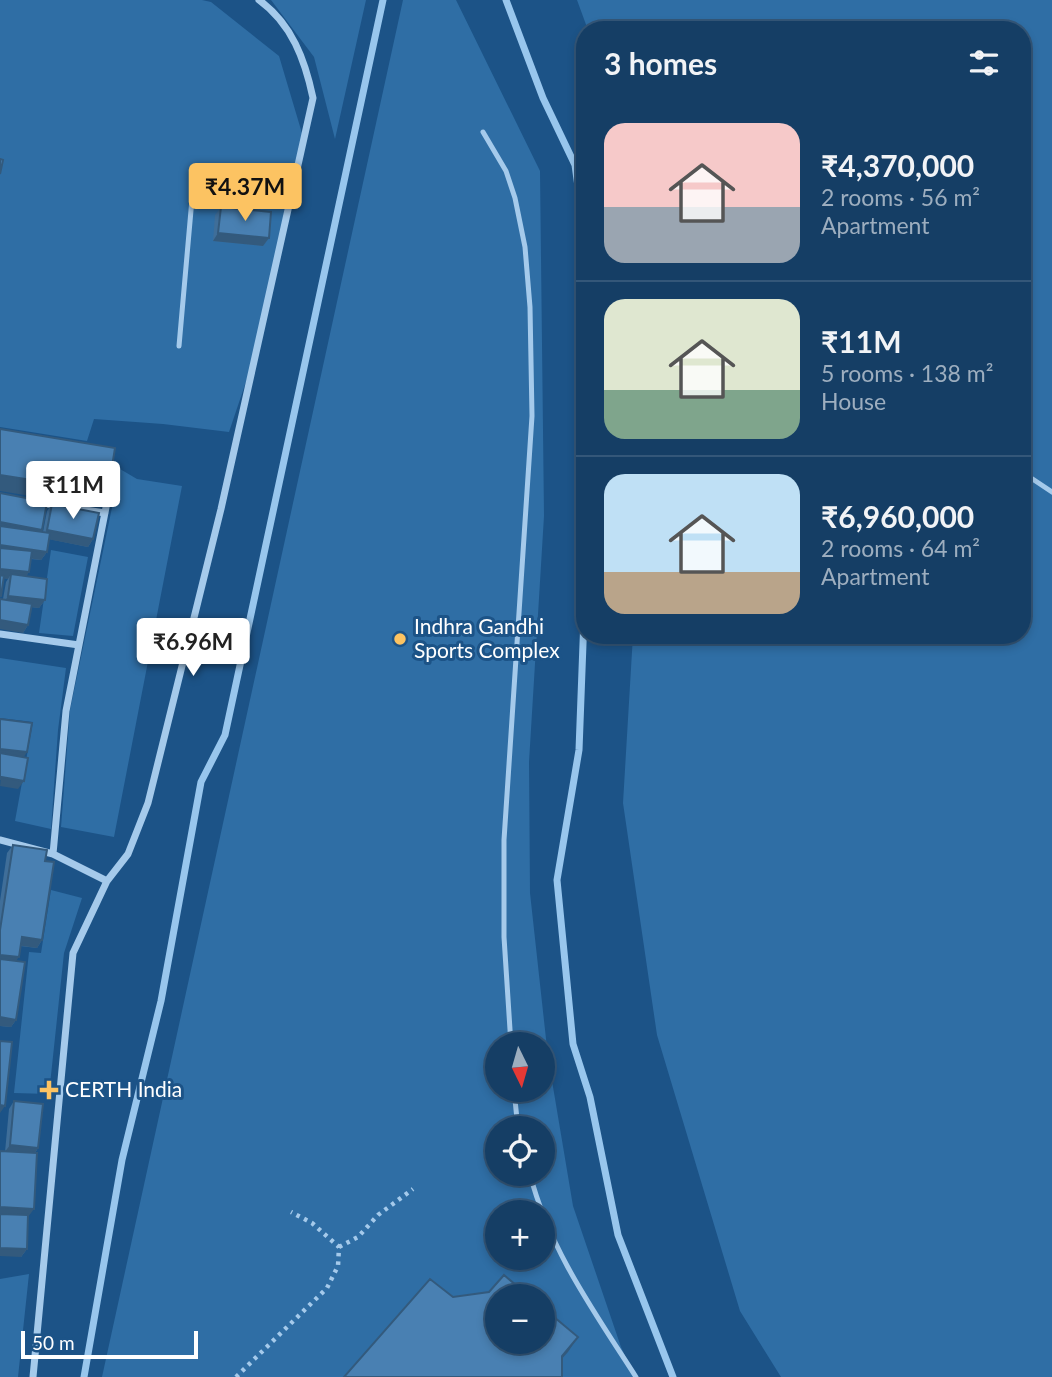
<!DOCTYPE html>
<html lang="en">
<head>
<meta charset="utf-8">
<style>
  :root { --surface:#153e65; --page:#1e456b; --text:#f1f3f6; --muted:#9daebf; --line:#345779; --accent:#fcc362 }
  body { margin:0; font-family:Lato,sans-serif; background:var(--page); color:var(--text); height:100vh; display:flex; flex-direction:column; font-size:26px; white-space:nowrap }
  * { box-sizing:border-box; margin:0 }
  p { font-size:23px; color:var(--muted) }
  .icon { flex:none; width:38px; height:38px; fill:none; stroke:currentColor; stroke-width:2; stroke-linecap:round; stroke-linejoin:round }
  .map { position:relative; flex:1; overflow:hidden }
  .sheet { position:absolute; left:576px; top:21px; width:455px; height:623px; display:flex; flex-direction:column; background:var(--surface); border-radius:28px; box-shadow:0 4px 10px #0003,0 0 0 2px var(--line) }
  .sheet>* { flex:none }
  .needle { width:46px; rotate:175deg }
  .tools { position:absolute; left:485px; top:1032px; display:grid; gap:14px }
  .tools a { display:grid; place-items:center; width:70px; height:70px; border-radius:50%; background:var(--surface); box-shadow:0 4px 10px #0003,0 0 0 2px var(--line); font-size:35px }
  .scale { position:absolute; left:21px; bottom:18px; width:177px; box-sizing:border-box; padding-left:7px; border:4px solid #fff; border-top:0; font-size:19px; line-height:24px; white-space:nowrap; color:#fff; -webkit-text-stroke:5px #1c5387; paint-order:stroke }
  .price { position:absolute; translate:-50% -60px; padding:0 16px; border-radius:7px; background:#fff; color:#222; font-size:23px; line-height:46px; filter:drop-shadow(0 2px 4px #0008) }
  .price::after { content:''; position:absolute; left:50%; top:42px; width:21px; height:16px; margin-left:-10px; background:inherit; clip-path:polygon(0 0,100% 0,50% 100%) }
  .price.current { background:var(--accent); color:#111 }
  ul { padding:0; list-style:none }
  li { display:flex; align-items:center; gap:21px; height:175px; padding:0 28px }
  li+li { border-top:2px solid var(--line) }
  li span { display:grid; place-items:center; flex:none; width:196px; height:140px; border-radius:21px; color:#555 }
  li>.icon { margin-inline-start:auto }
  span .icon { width:84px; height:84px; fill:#fffc; stroke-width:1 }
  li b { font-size:30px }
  h2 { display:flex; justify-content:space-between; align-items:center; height:84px; padding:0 28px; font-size:30px }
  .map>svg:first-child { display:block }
  .green { fill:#2f6ea5; fill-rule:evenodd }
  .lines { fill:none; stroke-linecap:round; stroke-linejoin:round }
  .stream { stroke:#98c6ed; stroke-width:7 }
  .path { stroke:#a5caeb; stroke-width:4.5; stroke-dasharray:3.5 5; stroke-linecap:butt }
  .lane { stroke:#a5caeb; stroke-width:5 }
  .street { stroke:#a5caeb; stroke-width:7 }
  .wall { fill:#3f6e99 }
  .shaded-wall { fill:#335a7d }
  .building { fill:#4980b2; stroke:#335a7d; stroke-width:2 }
  .poi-dot { fill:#fcc362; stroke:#1c5387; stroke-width:2.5 }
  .labels { text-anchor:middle; stroke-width:6; stroke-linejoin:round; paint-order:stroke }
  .poi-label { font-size:21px; fill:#fff; stroke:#1c5387; text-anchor:start }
</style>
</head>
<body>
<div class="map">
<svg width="1052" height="1377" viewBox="0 0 1052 1377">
  <rect width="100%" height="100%" fill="#1c5387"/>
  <path class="green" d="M 0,0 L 202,0 L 211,2 L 279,56 L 304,140 L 257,349 L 229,432 L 163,424 L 94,419 L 87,441 L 0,427 Z
    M 271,0 L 366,0 L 335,139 L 314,57 Z
    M 403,0 L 456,0 L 540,171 L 544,516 L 529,762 L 530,893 L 548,1057 L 573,1206 L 621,1347 L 635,1377 L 102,1377 ZM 497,1045 L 542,1045 L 542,1090 L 497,1090 ZM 497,1129 L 542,1129 L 542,1174 L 497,1174 ZM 497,1213 L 542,1213 L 542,1258 L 497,1258 ZM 497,1297 L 542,1297 L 542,1342 L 497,1342 Z
    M 577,0 L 1052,0 L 1052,1377 L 781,1377 L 740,1311 L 657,1035 L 623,803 L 633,635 L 1022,635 L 1022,30 L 588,30 Z
    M 120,469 L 137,479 L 182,486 L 114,837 L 61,827 L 70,710 Z
    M 51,550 L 88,557 L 73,636 L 39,633 Z
    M 0,658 L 66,668 L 58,730 L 51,829 L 15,821 L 33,722 L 0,718 Z
    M 51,890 L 82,898 L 64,953 L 49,1094 L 14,1093 L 29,952 L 41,953 Z
    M 29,1274 L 18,1377 L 0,1377 L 0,1279 Z"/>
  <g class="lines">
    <path class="stream" d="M 506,0 L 543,98 L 575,165 L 584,230
      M 584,617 L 579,750 L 557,880 L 573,1044 L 590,1097 L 618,1235 L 673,1377
      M 84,1377 L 122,1160 L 161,1001 L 201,782 L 225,735 L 383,0"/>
    <path class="path" d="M 339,1247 L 358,1237 L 378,1215 L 413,1189
      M 236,1377 L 327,1288 L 338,1266 L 339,1247 L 312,1223 L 291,1212"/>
    <path class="lane" d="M 483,132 L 506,171 L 515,198 L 525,247 L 530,307 L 532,416 L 504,840 L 504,937 L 511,1045
      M 179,346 L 192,199 L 196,191 L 216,182 L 293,193
      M 1022,472 L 1052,492
      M 514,1090 L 518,1129
      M 530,1174 C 549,1249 595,1313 636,1377"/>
    <path class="street" d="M 40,503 L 105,513
      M 0,634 L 79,645
      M 0,840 L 53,854 L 107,881
      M 53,854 L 66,711 L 111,482 L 110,463
      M 33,1377 L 73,953 L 107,881 L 128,854 L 148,803 L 221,509 L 313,98 C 305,60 292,24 259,0"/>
  </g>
  <path class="wall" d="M 221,207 L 269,238 L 263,246 L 213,241 L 215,215 Z
    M 0,493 L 42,530 L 41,532 L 43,532 L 47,511 L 52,504 L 93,539 L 88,547 L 49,539 L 47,552 L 41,560 L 31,559 L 29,572 L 26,576 L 45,600 L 39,608 L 31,607 L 28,625 L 23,633 L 3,599 L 6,582 L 8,579 L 4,578 L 0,598 Z
    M 13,845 L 45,861 L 42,940 L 37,948 L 20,946 L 16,961 L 16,1020 L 11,1027 L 0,1026 L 0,901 L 7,853 Z
    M 14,1101 L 38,1148 L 35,1153 L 28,1217 L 27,1249 L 21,1257 L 5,1152 L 9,1109 Z"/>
  <path class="shaded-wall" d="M 218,233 L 269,238 L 263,246 L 213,241 Z
    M 0,475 L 108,492 L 97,507 L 0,491 Z
    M 0,522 L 42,530 L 37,537 L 0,531 Z
    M 47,530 L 93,539 L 88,547 L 42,538 Z
    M 0,545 L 47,552 L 41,560 L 0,554 Z
    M 0,569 L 29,572 L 24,580 L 11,574 L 8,579 L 0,578 Z
    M 8,596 L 45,600 L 39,608 L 3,604 Z
    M 0,620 L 28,625 L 23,633 L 0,629 Z
    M 0,749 L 27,752 L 22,760 L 0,757 Z
    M 1,777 L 24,781 L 18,789 L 0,786 Z
    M 22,937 L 42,940 L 37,948 L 16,945 Z
    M 0,955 L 19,957 L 13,965 L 0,963 Z
    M 0,1017 L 16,1020 L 11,1027 L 0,1026 Z
    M 0,1105 L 5,1106 L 0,1113 Z
    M 10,1145 L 38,1148 L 33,1156 L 4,1153 Z
    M 0,1207 L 34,1209 L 28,1217 L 0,1215 Z
    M 0,1248 L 27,1249 L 21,1257 L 0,1256 Z
    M 578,1337 L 568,1352 L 551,1371 L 562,1356 Z"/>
  <path class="building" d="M 0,159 L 3,160 L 0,174 Z
    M 221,207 L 271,212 L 269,238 L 218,233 Z
    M 0,429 L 115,448 L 108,492 L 0,475 Z
    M 0,493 L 47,502 L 42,530 L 0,522 Z
    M 52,504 L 99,513 L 93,539 L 47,530 Z
    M 0,526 L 50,533 L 47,552 L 0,545 Z
    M 0,548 L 32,551 L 29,572 L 0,569 Z
    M 11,574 L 47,579 L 45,600 L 8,596 Z
    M 0,575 L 4,576 L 1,596 L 0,596 Z
    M 0,599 L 32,604 L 28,625 L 0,620 Z
    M 0,719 L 32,723 L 27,752 L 0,749 Z
    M 0,753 L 28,758 L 24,781 L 1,777 L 0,780 Z
    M 13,845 L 47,850 L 45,861 L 54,862 L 42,940 L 22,937 L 19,957 L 0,955 L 0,930 Z
    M 0,959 L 25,962 L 16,1020 L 0,1017 Z
    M 0,1041 L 12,1042 L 5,1106 L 0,1105 Z
    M 14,1101 L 43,1104 L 38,1148 L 10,1145 Z
    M 0,1151 L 37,1153 L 34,1209 L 0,1207 Z
    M 0,1214 L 28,1215 L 27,1249 L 0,1248 Z
    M 504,1275 L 530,1297 L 497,1297 L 497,1342 L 542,1342 L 542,1307 L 578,1337 L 562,1356 L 562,1377 L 344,1377 L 430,1279 L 453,1297 L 489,1292 Z"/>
  <g class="poi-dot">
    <circle cx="400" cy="639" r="7"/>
    <path d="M45.5 1079.5h7v7h7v7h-7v7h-7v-7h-7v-7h7z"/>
  </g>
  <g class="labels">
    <g class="poi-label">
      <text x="414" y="634">Indhra Gandhi<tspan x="414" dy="24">Sports Complex</tspan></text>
      <text x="65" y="1097">CERTH India</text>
    </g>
  </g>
</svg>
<div class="tools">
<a><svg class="needle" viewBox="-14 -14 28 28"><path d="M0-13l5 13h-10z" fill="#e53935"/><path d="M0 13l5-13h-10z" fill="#9daebf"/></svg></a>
<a><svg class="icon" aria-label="locate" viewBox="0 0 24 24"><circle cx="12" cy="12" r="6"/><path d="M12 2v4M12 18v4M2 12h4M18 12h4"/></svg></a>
<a>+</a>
<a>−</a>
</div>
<div class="scale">50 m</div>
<b class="price current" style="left:245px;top:223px">₹4.37M</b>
<b class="price" style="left:73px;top:521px">₹11M</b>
<b class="price" style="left:193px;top:678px">₹6.96M</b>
<section class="sheet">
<h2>3 homes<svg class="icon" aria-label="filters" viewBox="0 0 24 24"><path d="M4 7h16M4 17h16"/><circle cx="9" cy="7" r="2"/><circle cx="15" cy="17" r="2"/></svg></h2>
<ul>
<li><span style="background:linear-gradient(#f6c9c9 60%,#9aa5b1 0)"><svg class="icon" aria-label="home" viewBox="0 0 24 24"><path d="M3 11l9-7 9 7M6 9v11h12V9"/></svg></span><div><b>₹4,370,000</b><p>2 rooms · 56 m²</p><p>Apartment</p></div></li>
<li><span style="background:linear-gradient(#dfe7d0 65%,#7fa58c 0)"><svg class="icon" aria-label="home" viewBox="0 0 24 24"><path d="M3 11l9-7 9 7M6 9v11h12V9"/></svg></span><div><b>₹11M</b><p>5 rooms · 138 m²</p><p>House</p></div></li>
<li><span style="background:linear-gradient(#bfe0f5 70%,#b9a48a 0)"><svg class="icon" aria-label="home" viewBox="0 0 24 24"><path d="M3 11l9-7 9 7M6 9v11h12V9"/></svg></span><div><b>₹6,960,000</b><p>2 rooms · 64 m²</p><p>Apartment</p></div></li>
</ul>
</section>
</div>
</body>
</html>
